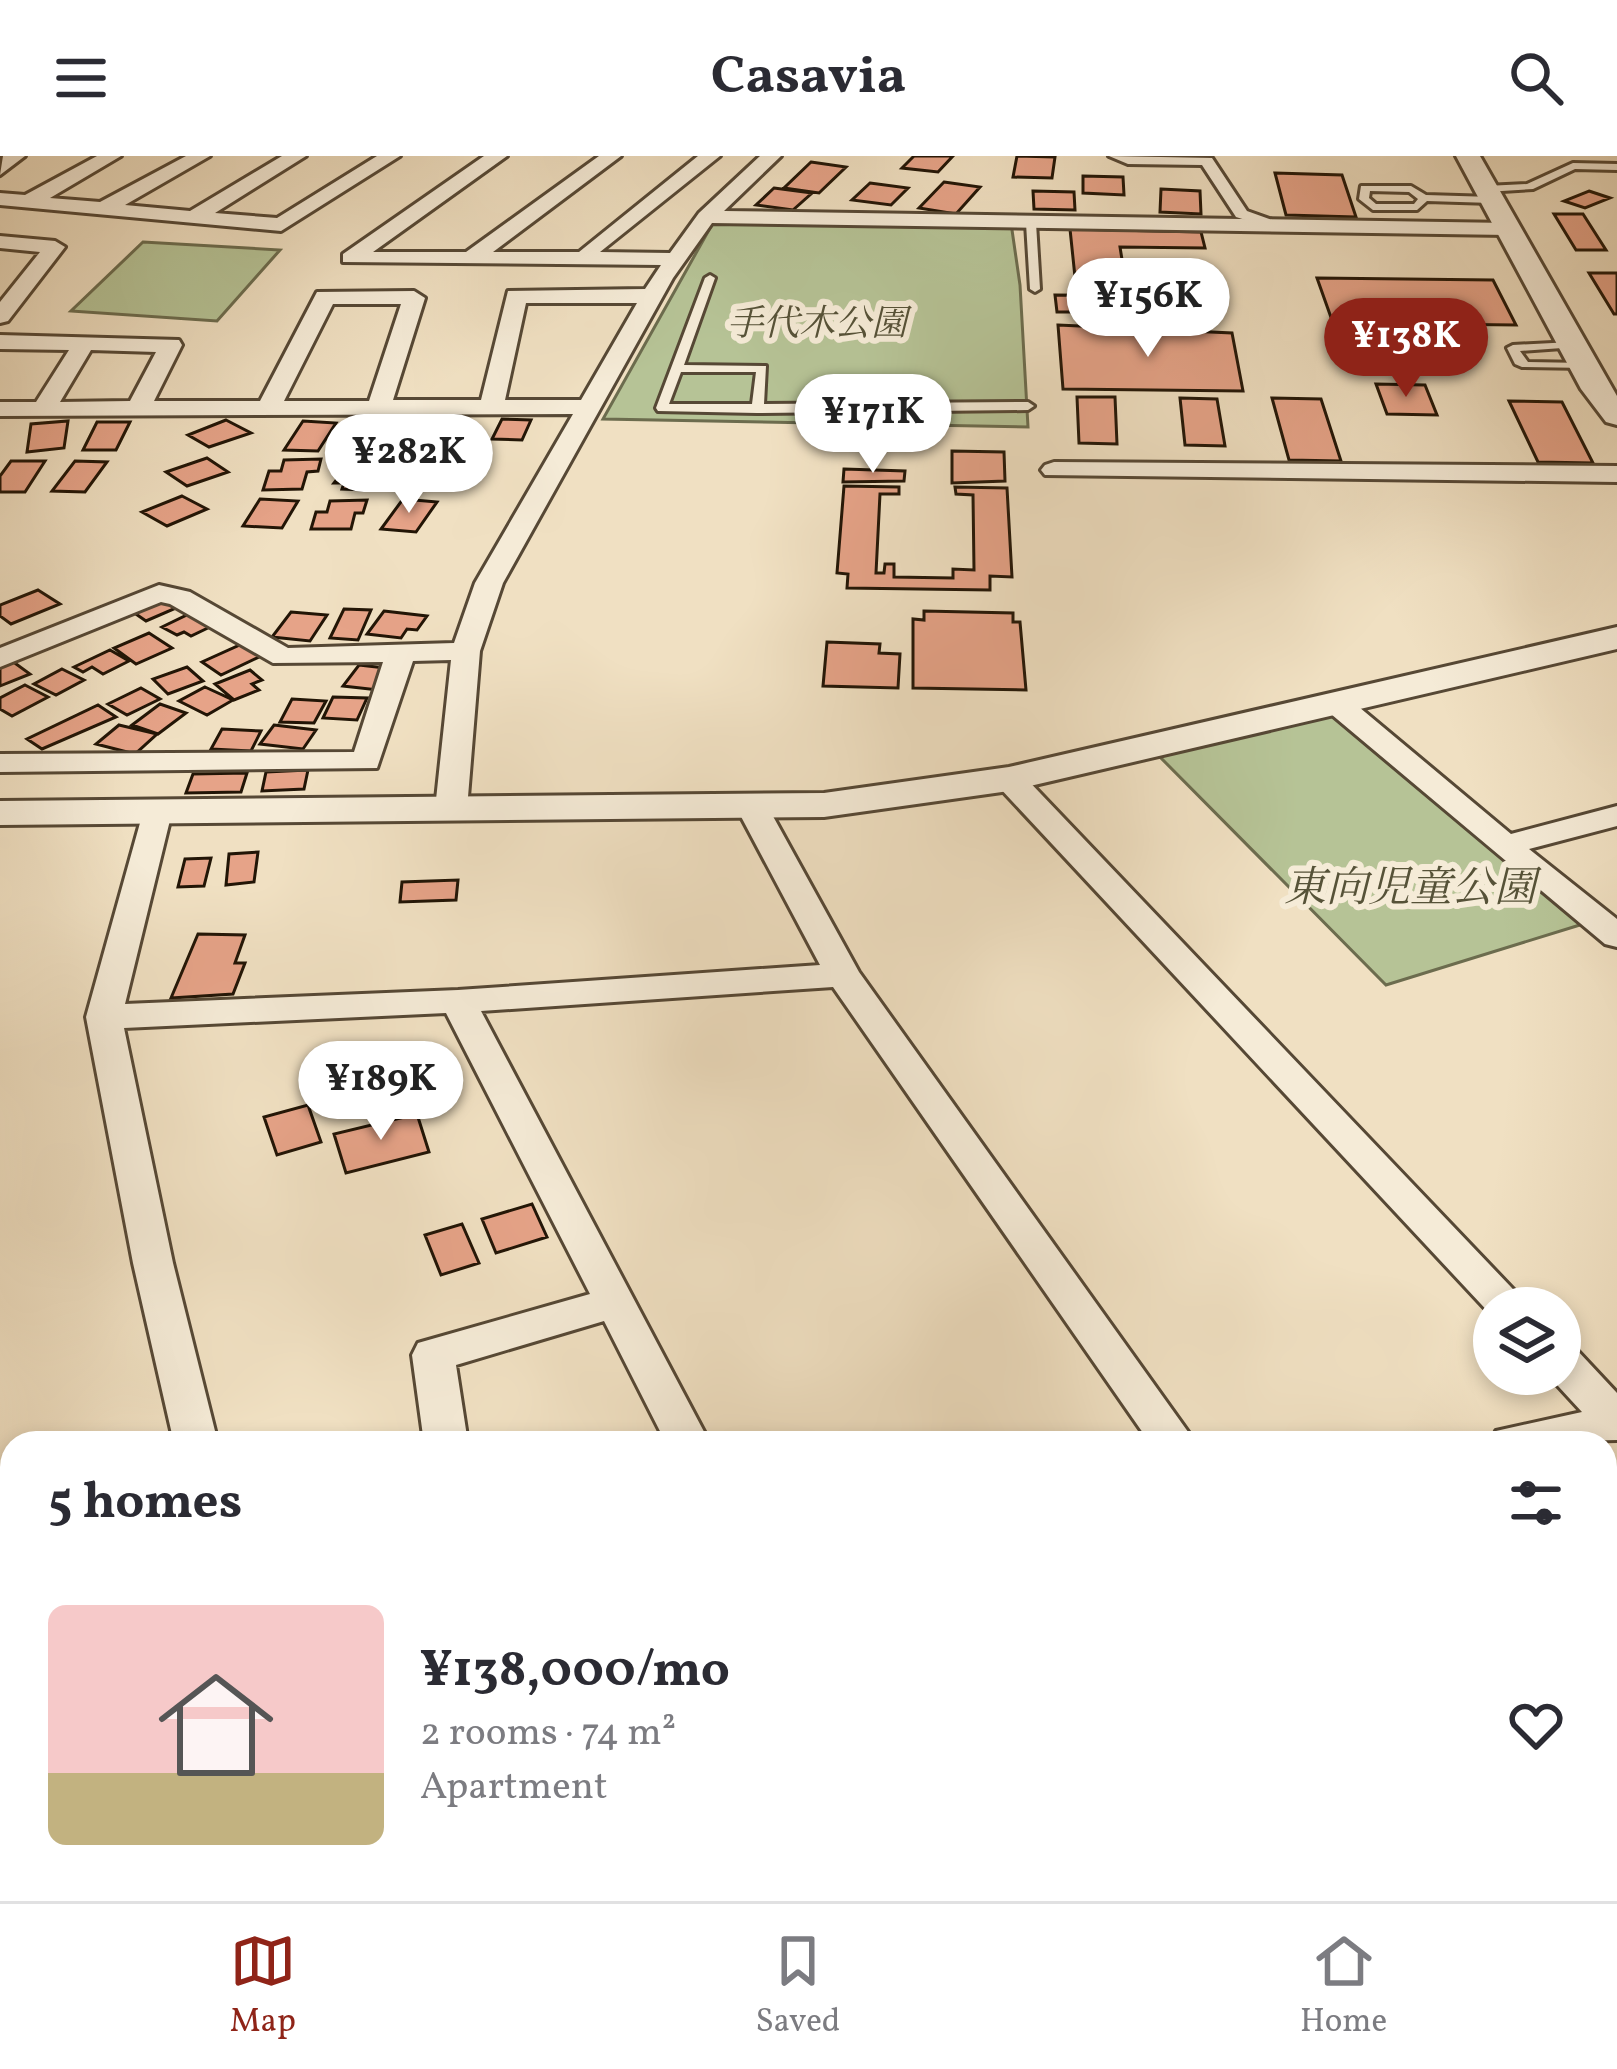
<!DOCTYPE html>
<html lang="en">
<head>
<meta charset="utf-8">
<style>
  :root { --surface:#fff; --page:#f7f7f7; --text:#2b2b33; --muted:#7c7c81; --line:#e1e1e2; --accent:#8f2418 }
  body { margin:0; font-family:Vollkorn,"Noto Serif JP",serif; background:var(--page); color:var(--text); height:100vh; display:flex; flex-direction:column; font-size:45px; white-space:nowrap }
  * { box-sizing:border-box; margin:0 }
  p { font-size:39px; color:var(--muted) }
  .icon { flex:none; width:66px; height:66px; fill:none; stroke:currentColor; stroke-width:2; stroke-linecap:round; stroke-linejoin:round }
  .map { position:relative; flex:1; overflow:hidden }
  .sheet { position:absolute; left:0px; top:1275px; width:1617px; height:471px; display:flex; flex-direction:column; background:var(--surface); border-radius:36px 36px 0 0; box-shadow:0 6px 18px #0003 }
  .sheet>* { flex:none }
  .tools { position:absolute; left:1473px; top:1131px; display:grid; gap:24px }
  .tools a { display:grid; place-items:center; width:108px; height:108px; border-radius:50%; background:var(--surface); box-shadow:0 6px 18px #0003; font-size:60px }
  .price { position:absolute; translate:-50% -102px; padding:0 27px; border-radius:42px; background:#fff; color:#222; font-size:39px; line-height:78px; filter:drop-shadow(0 3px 6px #0008) }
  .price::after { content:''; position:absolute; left:50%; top:72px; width:36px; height:27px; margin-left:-18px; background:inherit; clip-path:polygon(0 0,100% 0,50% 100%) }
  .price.current { background:var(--accent); color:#fff }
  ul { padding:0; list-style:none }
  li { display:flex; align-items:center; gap:36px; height:300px; padding:0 48px }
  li+li { border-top:3px solid var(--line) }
  li span { display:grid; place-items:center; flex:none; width:336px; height:240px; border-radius:18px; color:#555 }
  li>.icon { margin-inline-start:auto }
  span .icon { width:144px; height:144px; fill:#fffc; stroke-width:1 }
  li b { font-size:51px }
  h2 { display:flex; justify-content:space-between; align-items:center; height:144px; padding:0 48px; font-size:51px }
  header { display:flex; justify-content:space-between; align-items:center; height:156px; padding:0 48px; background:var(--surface); font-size:54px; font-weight:700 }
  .tabs { display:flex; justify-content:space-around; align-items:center; height:168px; border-top:3px solid var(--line); background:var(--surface); font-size:33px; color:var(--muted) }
  .tabs a { display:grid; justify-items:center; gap:6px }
  .tabs .current { color:var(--accent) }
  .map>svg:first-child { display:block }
  .green { fill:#b6c396; stroke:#6c6c4e; stroke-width:3 }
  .building { fill:#e6a388; stroke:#221506; stroke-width:3 }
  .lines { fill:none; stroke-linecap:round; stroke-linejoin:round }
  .service-casing { stroke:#564835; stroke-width:6 }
  .pedestrian-casing { stroke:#564835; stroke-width:6 }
  .minor-casing { stroke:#564835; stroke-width:6 }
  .tertiary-casing { stroke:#564835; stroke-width:6 }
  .service { fill:#f5ebd7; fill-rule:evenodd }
  .pedestrian { fill:#f5ebd7; fill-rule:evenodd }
  .minor { fill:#f5ebd7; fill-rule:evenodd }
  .tertiary { fill:#f5ebd7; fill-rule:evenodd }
  .labels { text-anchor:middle; stroke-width:12; stroke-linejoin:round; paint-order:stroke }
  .far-park-label { font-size:36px; font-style:italic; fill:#565238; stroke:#f5ebd7 }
  .park-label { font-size:42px; font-style:italic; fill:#565238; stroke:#f5ebd7 }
</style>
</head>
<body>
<header><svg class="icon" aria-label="menu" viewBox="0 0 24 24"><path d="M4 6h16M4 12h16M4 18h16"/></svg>Casavia<svg class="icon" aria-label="search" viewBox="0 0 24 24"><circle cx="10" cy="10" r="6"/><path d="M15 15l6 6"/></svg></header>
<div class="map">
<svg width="1617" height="1745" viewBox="0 0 1617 1745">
  <rect width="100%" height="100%" fill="#f0e0c2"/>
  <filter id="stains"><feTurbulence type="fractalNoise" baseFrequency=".00167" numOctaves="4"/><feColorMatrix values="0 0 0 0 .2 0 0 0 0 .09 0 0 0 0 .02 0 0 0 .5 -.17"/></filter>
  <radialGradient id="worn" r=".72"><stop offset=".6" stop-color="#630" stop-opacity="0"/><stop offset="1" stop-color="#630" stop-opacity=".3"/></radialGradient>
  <path class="green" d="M 714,65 L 1011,67 L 1020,129 L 1028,271 L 603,263 Z
    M 143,86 L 280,94 L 217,165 L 71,155 Z
    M 1337,552 L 1583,768 L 1386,829 L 1157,598 Z"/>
  <path class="building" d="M 914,0 L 953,0 L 938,16 L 902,12 Z
    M 1017,0 L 1055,1 L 1052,22 L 1013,21 Z
    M 811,6 L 846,11 L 819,37 L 784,32 Z
    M 1275,17 L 1342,19 L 1356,61 L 1286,59 Z
    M 1083,20 L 1123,21 L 1124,39 L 1083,37 Z
    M 944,26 L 980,31 L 956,58 L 919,52 Z
    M 870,27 L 908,32 L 891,49 L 852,44 Z
    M 774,32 L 812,37 L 793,54 L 756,49 Z
    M 1161,33 L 1200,35 L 1201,58 L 1160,56 Z
    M 1033,35 L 1074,36 L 1075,54 L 1034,53 Z
    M 1589,35 L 1610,42 L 1585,52 L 1564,45 Z
    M 1554,58 L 1583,58 L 1606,94 L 1576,94 Z
    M 1070,73 L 1201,76 L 1205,92 L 1120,91 L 1124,116 L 1075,121 Z
    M 1589,117 L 1617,117 L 1617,158 L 1614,158 Z
    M 1317,122 L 1493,124 L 1516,169 L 1333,167 Z
    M 1055,139 L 1156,140 L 1160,156 L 1057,156 Z
    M 1058,169 L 1232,177 L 1243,235 L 1063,233 Z
    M 1334,183 L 1458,184 L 1467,203 L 1343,206 Z
    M 1376,228 L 1425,229 L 1437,259 L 1387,258 Z
    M 1077,241 L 1115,241 L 1117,288 L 1079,287 Z
    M 1180,242 L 1217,243 L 1225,290 L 1185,289 Z
    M 1272,242 L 1321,243 L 1341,305 L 1289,304 Z
    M 1509,245 L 1562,246 L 1593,307 L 1538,306 Z
    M 502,263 L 531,264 L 522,284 L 492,283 Z
    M 226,264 L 251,277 L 209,291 L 188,279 Z
    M 68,265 L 64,292 L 27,296 L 31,268 Z
    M 303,265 L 336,267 L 318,295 L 284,294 Z
    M 368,265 L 403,266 L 390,294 L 355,293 Z
    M 432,265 L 468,265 L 460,290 L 423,290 Z
    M 97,266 L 130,266 L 116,294 L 83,294 Z
    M 952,295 L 1004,296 L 1005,325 L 952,327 Z
    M 441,301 L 448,304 L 448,332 L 406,334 L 406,315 L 420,314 L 420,303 Z
    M 207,302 L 228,316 L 187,330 L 166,316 Z
    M 321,303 L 318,315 L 307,316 L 302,333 L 263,334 L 269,315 L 281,315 L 284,304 Z
    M 353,303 L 387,304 L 382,315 L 373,315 L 366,334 L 342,333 L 344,327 L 334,327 Z
    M 11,305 L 45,305 L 25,336 L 0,336 L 0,320 Z
    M 75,305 L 107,306 L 85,336 L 52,335 Z
    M 844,313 L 905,315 L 904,325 L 843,326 Z
    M 844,330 L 899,331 L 899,338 L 880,338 L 876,417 L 884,417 L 885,408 L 894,408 L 894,421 L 953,422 L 953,413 L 974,414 L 973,339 L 956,338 L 955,331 L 1007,332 L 1012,421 L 990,420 L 990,434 L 847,432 L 848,418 L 837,417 Z
    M 182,340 L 207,353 L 167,370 L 142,356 Z
    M 260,343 L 298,345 L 282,372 L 243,370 Z
    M 403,343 L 437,346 L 416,376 L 381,373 Z
    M 367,344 L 363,357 L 355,357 L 351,373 L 311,373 L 316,356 L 327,356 L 330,345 Z
    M 38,434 L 60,448 L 11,468 L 0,460 L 0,449 Z
    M 170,440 L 183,449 L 146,465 L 133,456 Z
    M 344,453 L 371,454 L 358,484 L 330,482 Z
    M 384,455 L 427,460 L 417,474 L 407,473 L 401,482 L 367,478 Z
    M 924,455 L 1013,457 L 1013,466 L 1020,466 L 1026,534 L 913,532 L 913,463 L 924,464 Z
    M 291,456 L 327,459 L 310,485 L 272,481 Z
    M 191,457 L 214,469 L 191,480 L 184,476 L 177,479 L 162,471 Z
    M 149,477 L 172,492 L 136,508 L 114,492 Z
    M 827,486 L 880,488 L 879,497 L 900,498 L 898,532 L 823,530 Z
    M 242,488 L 261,500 L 221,519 L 202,506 Z
    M 110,494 L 129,505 L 103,518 L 92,511 L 83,516 L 74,511 Z
    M 12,505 L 30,518 L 0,530 L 0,510 Z
    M 359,509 L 394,513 L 378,534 L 343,530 Z
    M 187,511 L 203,525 L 168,538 L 153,523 Z
    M 62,513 L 84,524 L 56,539 L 34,528 Z
    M 250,514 L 262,524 L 252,528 L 259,534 L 234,544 L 215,528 Z
    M 25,529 L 48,541 L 12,560 L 0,553 L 0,542 Z
    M 205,531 L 233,544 L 207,559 L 179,545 Z
    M 141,532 L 160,543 L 127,559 L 108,548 Z
    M 333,541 L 367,542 L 357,564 L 323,562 Z
    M 292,543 L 326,545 L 314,567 L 280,566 Z
    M 160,548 L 186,557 L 158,578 L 132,569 Z
    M 98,549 L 116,561 L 42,593 L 27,583 Z
    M 119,569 L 157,578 L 135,598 L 96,588 Z
    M 274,569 L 316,574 L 303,593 L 260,588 Z
    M 222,573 L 261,575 L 251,595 L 211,593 Z
    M 308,614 L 304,633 L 262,635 L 266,616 Z
    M 247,617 L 241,636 L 186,637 L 193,618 Z
    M 258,696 L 254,726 L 226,729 L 229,698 Z
    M 211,702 L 204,730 L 178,731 L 185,703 Z
    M 458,724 L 456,744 L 400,746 L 402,726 Z
    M 198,778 L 245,779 L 235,807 L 245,807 L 233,838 L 171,842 Z
    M 308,949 L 321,986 L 277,999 L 264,961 Z
    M 417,958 L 429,996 L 346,1017 L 334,978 Z
    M 532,1048 L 547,1081 L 496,1097 L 482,1063 Z
    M 462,1068 L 479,1107 L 441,1119 L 425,1079 Z"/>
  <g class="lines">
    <defs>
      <path id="service" d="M 1573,7 L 1617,8 L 1617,14 L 1575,13 L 1533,33 L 1486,36 L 1481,33 L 1486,30 L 1527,28 Z
        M 1361,30 L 1411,30 L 1426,39 L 1492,41 L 1497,44 L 1492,47 L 1427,45 L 1417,54 L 1373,54 L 1359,43 ZM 1370,35 L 1409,36 L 1418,43 L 1414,48 L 1376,48 L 1369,42 Z
        M 1031,64 L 1036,67 L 1040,133 L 1035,136 L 1030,133 L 1026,67 Z
        M 710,119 L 715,122 L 684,209 L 766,210 L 764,248 L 1028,246 L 1034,250 L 1028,254 L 757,257 L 658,255 L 656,252 L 705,122 ZM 681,216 L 756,216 L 752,248 L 669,248 Z
        M 1572,186 L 1578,189 L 1576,191 L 1520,195 L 1528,206 L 1584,207 L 1588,208 L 1588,212 L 1522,211 L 1515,208 L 1507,192 L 1513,189 Z"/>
      <path id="pedestrian" d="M 1109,0 L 1212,2 L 1247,55 L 1289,70 L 1281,75 L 1236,61 L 1202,9 L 1128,8 Z"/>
      <path id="minor" d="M 3,0 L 25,0 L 0,19 Z
        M 97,0 L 121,0 L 50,42 L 100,46 L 186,0 L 210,0 L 125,49 L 190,55 L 282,0 L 306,0 L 215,57 L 277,62 L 377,0 L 400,0 L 281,75 L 0,49 L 0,37 L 25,39 Z
        M 484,0 L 507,0 L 373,96 L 466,96 L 599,0 L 621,0 L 493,96 L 579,96 L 698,0 L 720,0 L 600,96 L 670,97 L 699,57 L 760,0 L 781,0 L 724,55 L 1508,67 L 1518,73 L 1508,79 L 712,67 L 673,122 L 503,427 L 480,495 L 467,653 L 462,660 L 451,663 L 435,653 L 451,504 L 413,505 L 377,612 L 0,616 L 0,598 L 354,596 L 383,506 L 273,507 L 170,448 L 161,446 L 0,511 L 0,492 L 159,429 L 190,436 L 288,492 L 454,487 L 475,427 L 573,258 L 0,260 L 0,246 L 36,246 L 69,194 L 0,193 L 0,179 L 179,184 L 182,189 L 154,245 L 260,245 L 317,136 L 414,135 L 425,142 L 393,244 L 481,244 L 508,135 L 645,133 L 661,109 L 343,106 L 343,98 ZM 526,147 L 637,147 L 581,244 L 505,244 ZM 333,148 L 401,148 L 369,245 L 284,245 ZM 91,194 L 156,196 L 130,245 L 60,246 Z
        M 0,80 L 55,85 L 65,91 L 8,165 L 0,167 L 0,146 L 40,96 L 0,92 Z
        M 1054,306 L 1617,310 L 1617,326 L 1045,319 L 1041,314 L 1045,309 Z
        M 1336,538 L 1347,541 L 1511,678 L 1617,650 L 1617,670 L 1529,693 L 1617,763 L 1617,791 L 1605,788 L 1325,553 L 1321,547 L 1325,541 Z
        M 1009,614 L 1020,616 L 1531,1152 L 1494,1152 L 1494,1162 L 998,630 L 993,623 L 998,616 Z
        M 753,643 L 769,653 L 859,816 L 1196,1287 L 1150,1287 L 833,831 L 481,855 L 710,1287 L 666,1287 L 604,1165 L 456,1209 L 468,1287 L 424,1287 L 412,1199 L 418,1187 L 590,1138 L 446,857 L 124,872 L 173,1107 L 218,1287 L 174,1287 L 133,1107 L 86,861 L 145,649 L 156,646 L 172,656 L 125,848 L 458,834 L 820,809 L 737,653 Z
        M 1560,1188 L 1575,1192 L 1617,1237 L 1617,1284 L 1490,1287 L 1496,1275 L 1582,1256 L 1547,1218 L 1560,1218 Z
        M 1605,1417 L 1617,1421 L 1617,1472 L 1605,1468 Z
        M 1617,1631 L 1617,1679 L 1605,1681 L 1605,1633 Z
        M 628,1734 L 692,1734 L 696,1745 L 632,1745 Z
        M 1211,1734 L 1306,1734 L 1302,1745 L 1207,1745 Z"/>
      <path id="tertiary" d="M 1456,0 L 1480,0 L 1617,240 L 1617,269 L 1606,266 L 1581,233 Z
        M 1617,471 L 1617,493 L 1009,635 L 824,661 L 0,669 L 0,645 L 824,637 L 1009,611 Z"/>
    </defs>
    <use href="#service" class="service-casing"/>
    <use href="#pedestrian" class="pedestrian-casing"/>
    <use href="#minor" class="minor-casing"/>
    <use href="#tertiary" class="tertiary-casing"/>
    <use href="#service" class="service"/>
    <use href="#pedestrian" class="pedestrian"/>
    <use href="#minor" class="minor"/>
    <use href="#tertiary" class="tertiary"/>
  </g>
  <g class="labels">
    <g class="far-park-label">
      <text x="817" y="179">手代木公園</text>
    </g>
    <g class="park-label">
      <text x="1410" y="745">東向児童公園</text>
    </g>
  </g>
  <rect width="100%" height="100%" filter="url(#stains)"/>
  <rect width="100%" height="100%" fill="url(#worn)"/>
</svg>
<div class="tools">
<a><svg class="icon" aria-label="layers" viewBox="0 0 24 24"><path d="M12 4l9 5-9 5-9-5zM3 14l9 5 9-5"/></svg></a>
</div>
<b class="price" style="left:1148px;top:204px">¥156K</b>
<b class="price current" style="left:1406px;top:244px">¥138K</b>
<b class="price" style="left:873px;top:320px">¥171K</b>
<b class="price" style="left:409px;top:360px">¥282K</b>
<b class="price" style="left:381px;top:987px">¥189K</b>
<section class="sheet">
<h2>5 homes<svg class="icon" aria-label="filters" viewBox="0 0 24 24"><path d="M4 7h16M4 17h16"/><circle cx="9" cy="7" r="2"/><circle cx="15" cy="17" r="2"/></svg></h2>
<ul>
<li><span style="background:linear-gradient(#f6c9c9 70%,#c2b280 0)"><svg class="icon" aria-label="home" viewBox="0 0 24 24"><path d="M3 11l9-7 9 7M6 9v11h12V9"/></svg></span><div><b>¥138,000/mo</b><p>2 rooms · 74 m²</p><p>Apartment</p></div><svg class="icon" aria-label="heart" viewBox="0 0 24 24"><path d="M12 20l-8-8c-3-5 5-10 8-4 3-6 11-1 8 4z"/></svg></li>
</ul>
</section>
</div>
<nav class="tabs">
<a class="current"><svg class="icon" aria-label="map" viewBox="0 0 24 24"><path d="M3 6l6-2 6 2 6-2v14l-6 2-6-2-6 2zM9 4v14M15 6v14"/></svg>Map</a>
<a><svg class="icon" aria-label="saved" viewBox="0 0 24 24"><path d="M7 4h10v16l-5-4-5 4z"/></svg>Saved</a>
<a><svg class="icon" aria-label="home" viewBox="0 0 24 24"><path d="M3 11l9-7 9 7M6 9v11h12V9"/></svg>Home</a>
</nav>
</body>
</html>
